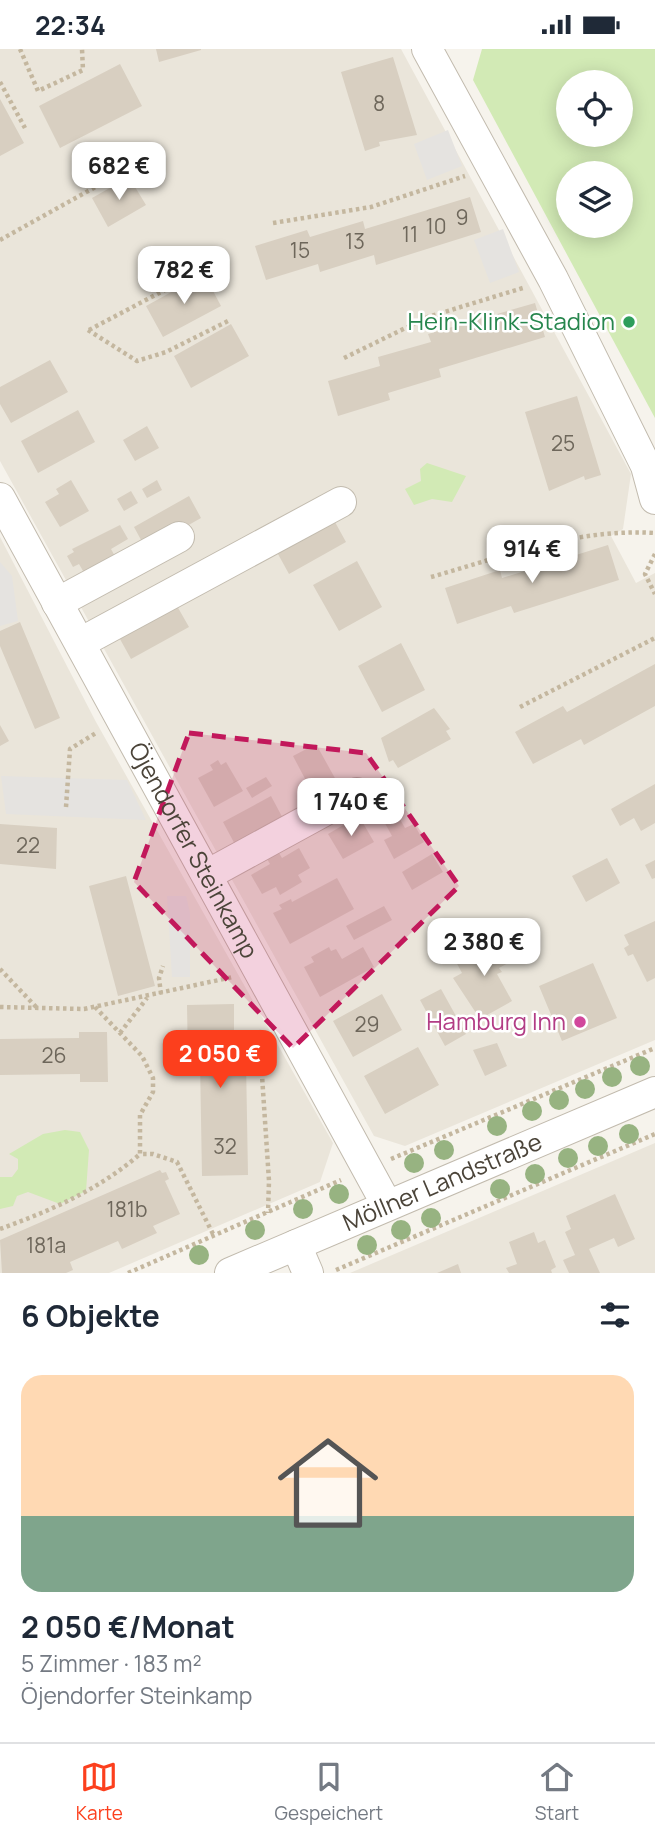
<!DOCTYPE html>
<html lang="de">
<head>
<meta charset="utf-8">
<style>
  :root { --surface:#fff; --page:#f6f6f7; --text:#1f2937; --muted:#747a83; --line:#e0e1e3; --accent:#fc3f1d }
  body { margin:0; font-family:Manrope,sans-serif; background:var(--page); color:var(--text); height:100vh; display:flex; flex-direction:column; font-size:26px; white-space:nowrap }
  * { box-sizing:border-box; margin:0 }
  p { font-size:23px; color:var(--muted) }
  .icon { flex:none; width:38px; height:38px; fill:none; stroke:currentColor; stroke-width:2; stroke-linecap:round; stroke-linejoin:round }
  .map { position:relative; height:1224px; overflow:hidden }
  .panel { display:flex; flex-direction:column; background:var(--surface); flex:1 }
  .panel>* { flex:none }
  .buttons { position:absolute; left:556px; top:21px; display:grid; gap:14px }
  .buttons a { display:grid; place-items:center; width:77px; height:77px; border-radius:50%; background:var(--surface); box-shadow:0 4px 18px #0003; font-size:35px }
  .price { position:absolute; translate:-50% -60px; padding:0 16px; border-radius:14px; background:#fff; color:#222; font-size:23px; line-height:46px; filter:drop-shadow(0 2px 4px #0008) }
  .price::after { content:''; position:absolute; left:50%; top:42px; width:21px; height:16px; margin-left:-10px; background:inherit; clip-path:polygon(0 0,100% 0,50% 100%) }
  .price.current { background:var(--accent); color:#fff }
  ul { padding:0; list-style:none }
  li { display:grid; align-content:center; gap:14px; height:371px; padding:0 21px }
  li+li { border-top:2px solid var(--line) }
  li span { display:grid; place-items:center; height:217px; border-radius:21px; color:#555 }
  li>.icon { margin-inline-start:auto }
  span .icon { width:126px; height:126px; fill:#fffc; stroke-width:1 }
  li b { font-size:30px }
  h2 { display:flex; justify-content:space-between; align-items:center; height:84px; padding:0 21px; font-size:30px }
  .status { display:flex; justify-content:space-between; align-items:center; height:49px; padding:0 35px; background:var(--surface); direction:ltr }
  .status svg { height:19px; fill:currentColor }
  .tab-bar { display:flex; justify-content:space-around; align-items:center; height:98px; border-top:2px solid var(--line); background:var(--surface); font-size:19px; color:var(--muted) }
  .tab-bar a { display:grid; justify-items:center; gap:4px }
  .tab-bar .current { color:var(--accent) }
  .map>svg:first-child { display:block }
  .residential { fill:#eae5da }
  .green { fill:#d2eab5; fill-rule:evenodd }
  .parking { fill:#e5e3e0 }
  .building { fill:#d8cfc1 }
  .lines { fill:none; stroke-linecap:round; stroke-linejoin:round }
  .minor-casing { stroke:#c2bbae; stroke-width:32 }
  .path { stroke:#c4b79f; stroke-width:4.5; stroke-dasharray:3.5 3.5; stroke-linecap:butt }
  .minor { stroke:#fff; stroke-width:30 }
  .tree { fill:#97b381 }
  .marked { fill:#c2185b; fill-opacity:0.2; stroke:#c2185b; stroke-width:5; stroke-dasharray:14 9; stroke-linejoin:round }
  .leisure-dot { fill:#2e9e5b; stroke:#fff; stroke-width:2.5 }
  .hotel-dot { fill:#d1479c; stroke:#fff; stroke-width:2.5 }
  .labels { text-anchor:middle; stroke-width:5; stroke-linejoin:round; paint-order:stroke }
  .number-label { font-size:21px; fill:#6e675b }
  .leisure-label { font-size:24px; fill:#27864d; stroke:#fff; text-anchor:end }
  .street-label { font-size:24px; fill:#4b4439; stroke:#fff }
  .hotel-label { font-size:24px; fill:#b23c85; stroke:#fff; text-anchor:end }
</style>
</head>
<body>
<div class="status"><b>22:34</b><svg viewBox="0 0 49 12"><path d="M0 12V9h3v3zM5 12V6h3v6zM10 12V3h3v9zM15 12V0h3v12zM26 1h20v11H26zM47 4h2v5h-2z"/></svg></div>
<div class="map">
<svg width="655" height="1224" viewBox="0 0 655 1224">
  <rect width="100%" height="100%" fill="#f6f3ec"/>
  <path class="residential" d="M 0,0 L 401,0 L 631,425 L 623,480 L 611,487 L 636,534 L 655,524 L 655,991 L 405,1097 L 374,1087 L 0,412 Z
    M 0,488 L 96,673 L 333,1094 L 320,1133 L 109,1224 L 0,1224 Z
    M 655,1094 L 655,1224 L 350,1224 Z"/>
  <path class="green" d="M 482,0 L 655,0 L 655,369 L 473,31 ZM 621,33 L 621,86 L 569,86 L 569,33 ZM 621,124 L 621,177 L 569,177 L 569,124 Z
    M 427,414 L 466,427 L 452,453 L 432,450 L 414,456 L 405,440 L 421,432 L 420,420 Z
    M 65,1081 L 80,1083 L 89,1101 L 86,1142 L 60,1155 L 28,1143 L 17,1147 L 13,1157 L 0,1160 L 0,1128 L 12,1128 L 18,1120 L 18,1110 L 9,1105 L 43,1085 Z"/>
  <path class="parking" d="M 448,81 L 462,117 L 427,131 L 414,95 Z
    M 503,180 L 519,223 L 490,234 L 474,191 Z
    M 0,513 L 12,527 L 18,572 L 0,577 Z
    M 1,727 L 127,731 L 146,771 L 6,765 Z
    M 167,847 L 186,847 L 190,864 L 190,928 L 172,928 Z"/>
  <path class="building" d="M 156,0 L 201,0 L 201,1 L 159,13 Z
    M 393,8 L 417,86 L 379,93 L 380,97 L 365,102 L 341,23 Z
    M 120,15 L 142,57 L 60,99 L 39,57 Z
    M 0,50 L 24,94 L 0,107 Z
    M 129,128 L 146,156 L 108,178 L 92,149 Z
    M 470,148 L 481,183 L 376,216 L 374,206 L 320,223 L 318,215 L 266,231 L 255,197 L 307,181 L 310,188 L 363,172 L 365,180 Z
    M 204,225 L 221,257 L 163,288 L 146,257 Z
    M 535,254 L 545,288 L 439,320 L 441,328 L 388,344 L 390,351 L 338,367 L 328,332 L 380,317 L 378,308 L 431,293 L 428,285 Z
    M 231,275 L 249,307 L 191,339 L 174,307 Z
    M 50,311 L 68,343 L 11,374 L 0,355 L 0,338 Z
    M 577,347 L 601,426 L 585,431 L 584,427 L 549,442 L 525,363 Z
    M 78,361 L 95,393 L 38,424 L 21,392 Z
    M 147,377 L 159,399 L 135,412 L 123,391 Z
    M 71,431 L 89,462 L 60,478 L 45,453 L 59,445 L 56,440 Z
    M 157,431 L 162,441 L 147,449 L 142,440 Z
    M 131,442 L 138,454 L 124,462 L 117,450 Z
    M 189,447 L 201,469 L 146,500 L 134,478 Z
    M 330,464 L 346,493 L 289,525 L 273,496 Z
    M 120,476 L 128,490 L 111,500 L 117,511 L 86,527 L 79,515 L 73,518 L 67,507 L 74,503 L 72,500 Z
    M 608,496 L 619,531 L 514,564 L 511,557 L 457,575 L 445,539 L 500,521 L 502,529 Z
    M 357,512 L 382,558 L 339,582 L 313,536 Z
    M 173,550 L 189,578 L 131,610 L 115,581 Z
    M 20,573 L 60,669 L 35,680 L 0,597 L 0,582 Z
    M 401,594 L 425,641 L 382,663 L 358,617 Z
    M 655,615 L 655,657 L 584,696 L 581,690 L 533,715 L 515,683 L 563,657 L 567,663 Z
    M 434,659 L 450,680 L 446,682 L 451,690 L 398,719 L 393,711 L 389,713 L 381,689 Z
    M 0,676 L 9,692 L 0,697 Z
    M 316,695 L 336,731 L 312,743 L 293,707 Z
    M 218,711 L 221,716 L 226,713 L 243,742 L 214,758 L 198,729 L 213,721 L 210,716 Z
    M 266,728 L 272,737 L 252,749 L 246,739 Z
    M 655,735 L 655,774 L 641,782 L 634,769 L 620,777 L 611,760 Z
    M 271,747 L 286,775 L 238,801 L 223,773 Z
    M 394,760 L 405,779 L 414,775 L 424,793 L 394,810 L 384,791 L 392,787 L 381,767 Z
    M 359,767 L 374,793 L 343,810 L 328,785 Z
    M 0,775 L 57,779 L 56,820 L 0,815 Z
    M 299,799 L 310,819 L 298,826 L 302,833 L 280,846 L 276,838 L 262,845 L 251,826 L 270,815 L 267,810 L 279,804 L 282,809 Z
    M 432,805 L 443,823 L 412,841 L 402,823 Z
    M 607,809 L 620,834 L 586,853 L 572,827 Z
    M 655,811 L 655,829 L 652,830 L 645,816 Z
    M 126,827 L 155,937 L 118,947 L 89,837 Z
    M 337,829 L 354,860 L 290,895 L 273,864 L 282,860 L 279,856 L 291,850 L 292,853 Z
    M 384,857 L 392,871 L 354,891 L 346,877 Z
    M 655,872 L 655,929 L 647,933 L 633,905 L 628,907 L 624,899 L 629,896 L 624,886 Z
    M 496,888 L 510,913 L 499,919 L 502,923 L 497,925 L 512,952 L 480,970 L 453,929 L 462,924 L 455,911 Z
    M 329,898 L 331,902 L 336,900 L 342,910 L 363,898 L 374,918 L 320,948 L 304,918 L 314,913 L 311,908 Z
    M 593,914 L 617,969 L 562,992 L 539,937 Z
    M 441,940 L 466,985 L 445,997 L 420,951 Z
    M 382,945 L 402,981 L 353,1008 L 333,972 Z
    M 234,955 L 234,1012 L 246,1012 L 248,1126 L 202,1127 L 200,1012 L 188,1013 L 187,956 Z
    M 79,983 L 107,983 L 108,1033 L 80,1033 L 80,1025 L 0,1026 L 0,990 L 79,989 Z
    M 497,994 L 507,1017 L 485,1027 L 473,1001 Z
    M 418,998 L 439,1036 L 385,1065 L 364,1027 Z
    M 160,1121 L 162,1124 L 166,1123 L 169,1130 L 165,1132 L 180,1165 L 153,1177 L 157,1184 L 122,1200 L 118,1192 L 95,1202 L 70,1213 L 73,1221 L 66,1224 L 2,1224 L 0,1191 Z
    M 615,1145 L 635,1190 L 618,1198 L 614,1189 L 589,1200 L 600,1224 L 569,1224 L 563,1211 L 575,1206 L 565,1183 L 571,1180 L 566,1167 Z
    M 534,1183 L 538,1194 L 545,1191 L 556,1218 L 551,1221 L 552,1224 L 509,1224 L 506,1219 L 517,1215 L 509,1193 Z
    M 458,1215 L 461,1224 L 437,1224 Z"/>
  <g class="lines">
    <defs>
      <g id="minor">
        <path d="M 427,0 L 553,230 L 646,417 L 655,450"/>
        <path id="s1" d="M 0,449 L 387,1156"/>
        <path d="M 57,554 L 179,488"/>
        <path d="M 80,594 L 341,453"/>
        <path d="M 207,826 L 357,744"/>
        <path d="M 296,1196 L 308,1224"/>
        <path id="s2" d="M 230,1224 L 655,1043"/>
      </g>
    </defs>
    <use href="#minor" class="minor-casing"/>
    <path class="path" d="M 20,0 L 38,42 L 83,21 L 82,0
      M 0,33 L 25,79
      M 273,174 L 371,158 L 465,127
      M 0,191 L 108,131
      M 88,281 L 137,312 L 166,303 L 228,272
      M 89,281 L 197,224
      M 344,309 L 428,268 L 526,238
      M 655,505 L 645,525 L 655,545
      M 431,528 C 505,507 577,479 655,484
      M 520,658 L 655,589
      M 66,758 L 70,700 L 96,684
      M 0,920 L 38,960
      M 161,945 L 159,929 L 163,917
      M 0,958 L 84,960 L 233,928
      M 95,958 L 142,1007 L 153,1029 L 153,1043 L 140,1066 L 140,1105 L 153,1105 L 177,1113 L 214,1187
      M 259,981 L 269,1132 L 268,1164
      M 120,984 L 147,949
      M 391,1110 L 655,999
      M 0,1180 C 50,1162 100,1140 140,1105
      M 336,1221 L 655,1085
      M 128,1224 L 341,1131"/>
    <use href="#minor" class="minor"/>
  </g>
  <g class="tree">
    <circle cx="640" cy="1017" r="10"/>
    <circle cx="612" cy="1028" r="10"/>
    <circle cx="585" cy="1040" r="10"/>
    <circle cx="559" cy="1051" r="10"/>
    <circle cx="532" cy="1062" r="10"/>
    <circle cx="497" cy="1077" r="10"/>
    <circle cx="629" cy="1085" r="10"/>
    <circle cx="598" cy="1097" r="10"/>
    <circle cx="444" cy="1101" r="10"/>
    <circle cx="568" cy="1109" r="10"/>
    <circle cx="414" cy="1114" r="10"/>
    <circle cx="535" cy="1125" r="10"/>
    <circle cx="500" cy="1140" r="10"/>
    <circle cx="339" cy="1145" r="10"/>
    <circle cx="303" cy="1160" r="10"/>
    <circle cx="431" cy="1169" r="10"/>
    <circle cx="255" cy="1181" r="10"/>
    <circle cx="401" cy="1181" r="10"/>
    <circle cx="367" cy="1196" r="10"/>
    <circle cx="199" cy="1206" r="10"/>
  </g>
  <path class="marked" d="M 189,684 L 366,704 L 459,837 L 293,999 L 134,833 Z"/>
  <circle class="leisure-dot" cx="629" cy="273" r="7"/>
  <circle class="hotel-dot" cx="580" cy="973" r="7"/>
  <g class="labels">
    <g class="number-label">
      <text x="379" y="62">8</text>
      <text x="462" y="176">9</text>
      <text x="436" y="185">10</text>
      <text x="410" y="193">11</text>
      <text x="355" y="200">13</text>
      <text x="300" y="209">15</text>
      <text x="563" y="402">25</text>
      <text x="28" y="804">22</text>
      <text x="367" y="983">29</text>
      <text x="54" y="1014">26</text>
      <text x="225" y="1105">32</text>
      <text x="127" y="1168">181b</text>
      <text x="46" y="1204">181a</text>
    </g>
    <g class="leisure-label">
      <text x="615" y="281">Hein-Klink-Stadion</text>
    </g>
    <g class="street-label">
      <text dy="8" stroke="none"><textPath href="#s1" startOffset="402">Öjendorfer Steinkamp</textPath></text>
      <text dy="8" stroke="none"><textPath href="#s2" startOffset="231">Möllner Landstraße</textPath></text>
    </g>
    <g class="hotel-label">
      <text x="566" y="981">Hamburg Inn</text>
    </g>
  </g>
</svg>
<div class="buttons">
<a><svg class="icon" aria-label="locate" viewBox="0 0 24 24"><circle cx="12" cy="12" r="6"/><path d="M12 2v4M12 18v4M2 12h4M18 12h4"/></svg></a>
<a><svg class="icon" aria-label="layers" viewBox="0 0 24 24"><path d="M12 4l9 5-9 5-9-5zM3 14l9 5 9-5"/></svg></a>
</div>
<b class="price" style="left:119px;top:153px">682 €</b>
<b class="price" style="left:184px;top:257px">782 €</b>
<b class="price" style="left:532px;top:536px">914 €</b>
<b class="price" style="left:351px;top:789px">1 740 €</b>
<b class="price" style="left:484px;top:929px">2 380 €</b>
<b class="price current" style="left:220px;top:1041px">2 050 €</b>
</div>
<section class="panel">
<h2>6 Objekte<svg class="icon" aria-label="filters" viewBox="0 0 24 24"><path d="M4 7h16M4 17h16"/><circle cx="9" cy="7" r="2"/><circle cx="15" cy="17" r="2"/></svg></h2>
<ul>
<li><span style="background:linear-gradient(#ffd9b3 65%,#7fa58c 0)"><svg class="icon" aria-label="home" viewBox="0 0 24 24"><path d="M3 11l9-7 9 7M6 9v11h12V9"/></svg></span><div><b>2 050 €/Monat</b><p>5 Zimmer · 183 m²</p><p>Öjendorfer Steinkamp</p></div></li>
</ul>
</section>
<nav class="tab-bar">
<a class="current"><svg class="icon" aria-label="map" viewBox="0 0 24 24"><path d="M3 6l6-2 6 2 6-2v14l-6 2-6-2-6 2zM9 4v14M15 6v14"/></svg>Karte</a>
<a><svg class="icon" aria-label="saved" viewBox="0 0 24 24"><path d="M7 4h10v16l-5-4-5 4z"/></svg>Gespeichert</a>
<a><svg class="icon" aria-label="home" viewBox="0 0 24 24"><path d="M3 11l9-7 9 7M6 9v11h12V9"/></svg>Start</a>
</nav>
</body>
</html>
